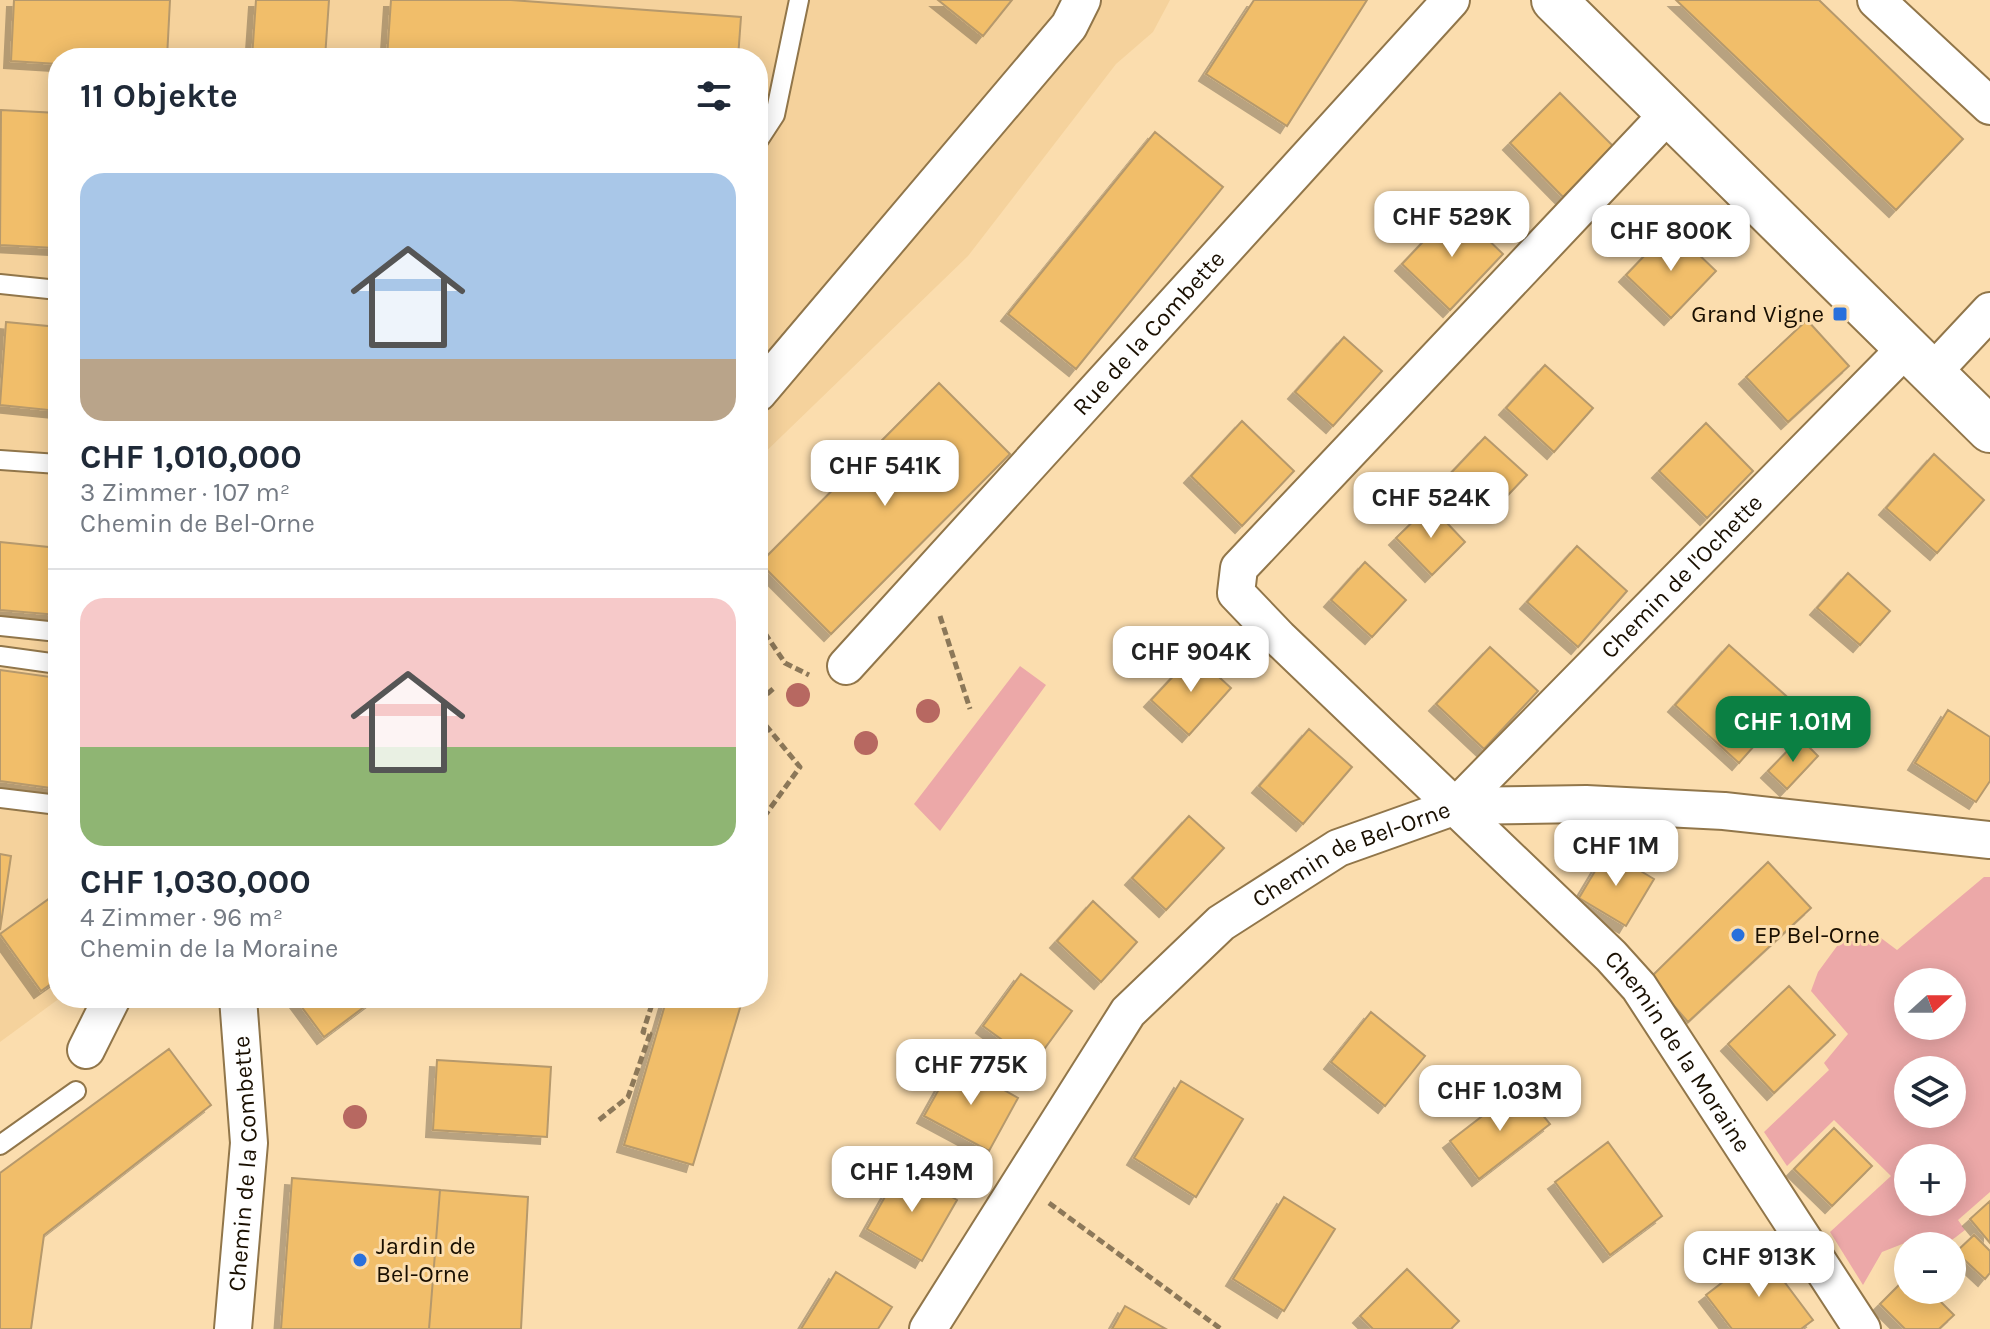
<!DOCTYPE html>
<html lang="de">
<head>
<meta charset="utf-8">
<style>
  :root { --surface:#fff; --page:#f6f6f7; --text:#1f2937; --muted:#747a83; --line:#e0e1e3; --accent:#0b8043 }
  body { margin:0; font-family:Karla,sans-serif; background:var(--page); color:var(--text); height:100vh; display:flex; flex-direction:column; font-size:30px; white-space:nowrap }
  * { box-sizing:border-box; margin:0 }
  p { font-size:26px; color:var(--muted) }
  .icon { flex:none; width:44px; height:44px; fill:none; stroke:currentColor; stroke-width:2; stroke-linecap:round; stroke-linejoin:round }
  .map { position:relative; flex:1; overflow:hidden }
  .details { position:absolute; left:48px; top:48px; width:720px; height:960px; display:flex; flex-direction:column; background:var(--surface); border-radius:32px; box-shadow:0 4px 20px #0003 }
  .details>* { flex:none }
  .needle { width:52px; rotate:69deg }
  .controls { position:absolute; left:1894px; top:968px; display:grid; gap:16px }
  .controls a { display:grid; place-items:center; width:72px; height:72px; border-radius:50%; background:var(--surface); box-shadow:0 4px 20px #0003; font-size:40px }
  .price { position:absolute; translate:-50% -68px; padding:0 18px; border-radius:16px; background:#fff; color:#222; font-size:26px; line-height:52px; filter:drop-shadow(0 2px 4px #0008) }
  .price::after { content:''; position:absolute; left:50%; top:48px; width:24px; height:18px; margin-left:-12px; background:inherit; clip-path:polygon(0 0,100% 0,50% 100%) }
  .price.on { background:var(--accent); color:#fff }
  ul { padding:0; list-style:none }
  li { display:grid; align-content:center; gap:16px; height:424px; padding:0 32px }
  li+li { border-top:2px solid var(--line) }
  li span { display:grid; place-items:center; height:248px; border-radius:24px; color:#555 }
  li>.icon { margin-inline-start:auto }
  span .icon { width:144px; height:144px; fill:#fffc; stroke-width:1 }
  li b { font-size:34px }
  h2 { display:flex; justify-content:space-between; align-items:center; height:96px; padding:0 32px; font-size:34px }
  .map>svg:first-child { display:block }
  .built { fill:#f5d29c }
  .green { fill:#eca8a8; fill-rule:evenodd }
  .building { fill:#f1be6a; stroke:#b6996c; stroke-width:2; filter:url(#shadow) }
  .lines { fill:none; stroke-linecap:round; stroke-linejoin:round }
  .lane-casing { stroke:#91764a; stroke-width:22 }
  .street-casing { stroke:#91764a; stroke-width:40 }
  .secondary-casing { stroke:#91764a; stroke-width:48 }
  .path { stroke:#8c7859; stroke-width:5; stroke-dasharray:8 4; stroke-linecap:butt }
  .lane { stroke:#fff; stroke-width:18 }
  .street { stroke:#fff; stroke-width:36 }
  .secondary { stroke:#fff; stroke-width:44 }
  .tree { fill:#b76861 }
  .poi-dot { fill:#2870dc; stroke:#fbddae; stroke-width:3 }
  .labels { text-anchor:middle; stroke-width:6; stroke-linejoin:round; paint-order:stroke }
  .poi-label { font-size:24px; fill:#190f01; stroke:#fbddae; text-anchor:start }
  .street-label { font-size:24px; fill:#190f01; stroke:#fbddae }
</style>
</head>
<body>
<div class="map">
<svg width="1990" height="1329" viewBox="0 0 1990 1329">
  <defs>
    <filter id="shadow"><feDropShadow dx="-7" dy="7" stdDeviation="0" flood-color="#0004"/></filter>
  </defs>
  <rect width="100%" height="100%" fill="#fbddae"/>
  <path class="built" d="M 0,0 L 1170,0 L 1153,32 L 1116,64 L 968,256 L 758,459 L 758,58 L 58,58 L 58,998 L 60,998 L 0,1042 Z"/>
  <path class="green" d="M 1020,666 L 1046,685 L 940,831 L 914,804 Z
    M 1984,877 L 1990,877 L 1990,1192 L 1958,1220 L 1965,1230 C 1943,1247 1942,1249 1915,1239 L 1882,1252 L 1863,1285 L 1830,1232 L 1891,1176 L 1834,1120 L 1787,1166 L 1764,1132 L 1829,1070 L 1824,1063 L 1848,1034 L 1811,991 L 1818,972 L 1840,942 L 1881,938 L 1897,950 ZM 1908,982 L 1952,982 L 1952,1026 L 1908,1026 ZM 1952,1070 L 1952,1114 L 1908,1114 L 1908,1070 ZM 1908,1158 L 1952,1158 L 1952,1202 L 1908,1202 Z"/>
  <path class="building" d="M 14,0 L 170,0 L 167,58 L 58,58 L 58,64 L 11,61 Z
    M 256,0 L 329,0 L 325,58 L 252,58 Z
    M 391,0 L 511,0 L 741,17 L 738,58 L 387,58 Z
    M 938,0 L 1012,0 L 983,36 Z
    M 1254,0 L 1367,0 L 1287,126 L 1206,74 Z
    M 1676,0 L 1819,0 L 1963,139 L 1896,210 Z
    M 1560,93 L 1613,146 L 1563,197 L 1510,143 Z
    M 1,110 L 58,113 L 55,248 L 0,245 Z
    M 1155,132 L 1223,187 L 1076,369 L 1008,314 Z
    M 1455,208 L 1503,254 L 1450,310 L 1402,264 Z
    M 1671,228 L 1716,271 L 1671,318 L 1626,275 Z
    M 1807,320 L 1849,366 L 1788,422 L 1746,377 Z
    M 6,322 L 58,327 L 58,411 L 0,405 Z
    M 1344,337 L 1382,371 L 1333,426 L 1295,392 Z
    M 1545,365 L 1593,408 L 1554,452 L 1506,408 Z
    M 939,383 L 1010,454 L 831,634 L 760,563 Z
    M 1242,421 L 1294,471 L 1242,526 L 1191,476 Z
    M 1706,423 L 1753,471 L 1707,518 L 1659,471 Z
    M 1485,437 L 1527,475 L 1491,513 L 1450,474 Z
    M 1934,454 L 1984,500 L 1937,553 L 1886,508 Z
    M 1430,505 L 1465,542 L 1432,575 L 1396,538 Z
    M 0,542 L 58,548 L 58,615 L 0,610 Z
    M 1577,546 L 1627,591 L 1578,647 L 1527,602 Z
    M 1365,562 L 1406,600 L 1372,637 L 1331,600 Z
    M 1848,573 L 1890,611 L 1860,645 L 1817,608 Z
    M 1729,645 L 1793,702 L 1739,763 L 1675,705 Z
    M 1490,647 L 1538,691 L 1484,749 L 1436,704 Z
    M 1194,654 L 1231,688 L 1189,735 L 1151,700 Z
    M 0,670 L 58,678 L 58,789 L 0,781 Z
    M 1948,710 L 1990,737 L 1990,781 L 1976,802 L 1915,763 Z
    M 1309,729 L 1352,767 L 1303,824 L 1259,786 Z
    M 1800,738 L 1818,756 L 1787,789 L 1768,771 Z
    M 1189,816 L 1224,848 L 1166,910 L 1132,878 Z
    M 1607,851 L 1654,879 L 1626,926 L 1579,898 Z
    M 0,854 L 11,856 L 0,930 Z
    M 1768,862 L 1811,908 L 1688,1022 L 1650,978 Z
    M 50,898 L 58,909 L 58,979 L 41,991 L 0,934 Z
    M 1093,901 L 1137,942 L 1101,982 L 1057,941 Z
    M 1021,974 L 1072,1011 L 1034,1063 L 983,1026 Z
    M 1789,986 L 1835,1035 L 1774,1093 L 1728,1044 Z
    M 295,998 L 376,998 L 324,1037 Z
    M 667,998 L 743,998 L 693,1165 L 624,1145 Z
    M 1371,1012 L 1425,1056 L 1385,1106 L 1331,1062 Z
    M 169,1049 L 211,1105 L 44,1235 L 31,1329 L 0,1329 L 0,1173 Z
    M 437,1060 L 551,1067 L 547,1137 L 433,1130 Z
    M 954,1062 L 1018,1098 L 989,1151 L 924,1116 Z
    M 1181,1081 L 1243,1119 L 1196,1197 L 1134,1158 Z
    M 1520,1087 L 1550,1124 L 1479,1179 L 1450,1141 Z
    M 1834,1128 L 1872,1166 L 1832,1206 L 1794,1169 Z
    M 1608,1142 L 1662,1216 L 1610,1255 L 1555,1182 Z
    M 901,1168 L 957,1200 L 922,1261 L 867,1229 Z
    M 292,1178 L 440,1190 L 429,1329 L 281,1329 Z
    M 440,1190 L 528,1197 L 521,1329 L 429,1329 Z
    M 1284,1197 L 1335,1229 L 1284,1311 L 1233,1279 Z
    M 1990,1201 L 1990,1243 L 1970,1219 Z
    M 1974,1235 L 1990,1251 L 1990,1273 L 1985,1279 L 1956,1252 Z
    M 1762,1252 L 1813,1320 L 1801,1329 L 1732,1329 L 1706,1295 Z
    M 1407,1269 L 1459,1321 L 1451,1329 L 1373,1329 L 1360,1316 Z
    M 836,1272 L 892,1307 L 878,1329 L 801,1329 Z
    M 1908,1276 L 1908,1290 L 1929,1290 L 1954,1315 L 1939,1329 L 1905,1329 L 1880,1304 Z
    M 1125,1306 L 1166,1329 L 1112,1329 Z"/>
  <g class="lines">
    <defs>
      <path id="lane" d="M 758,141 L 775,115 L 799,0
        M 0,284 L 58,290
        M 0,460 L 58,464
        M 0,626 L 58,632
        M 0,656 L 58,664
        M 0,798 L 58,805
        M 0,1145 L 76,1091"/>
      <g id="street">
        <path d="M 1876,0 L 1990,106"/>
        <path id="s1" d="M 1669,113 L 1239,568 L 1236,593 L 1279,638 L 1611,956 L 1639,987 L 1862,1329"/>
        <path d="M 1932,373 L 1990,311"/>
        <path d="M 758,393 L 1069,26 L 1082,0"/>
        <path id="s2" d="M 846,666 L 1451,0"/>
        <path id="s3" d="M 1456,806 L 1907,347"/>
        <path d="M 86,1050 L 112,998"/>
        <path id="s4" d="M 233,1329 L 249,1143 L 238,998"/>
        <path id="s5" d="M 928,1329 L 1128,1012 L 1221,923 L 1338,848 L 1456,806 L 1586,804 L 1724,811 L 1990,840"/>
      </g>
      <path id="secondary" d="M 1554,0 L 1990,430"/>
    </defs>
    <use href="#lane" class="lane-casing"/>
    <use href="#street" class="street-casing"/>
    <use href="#secondary" class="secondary-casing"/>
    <path class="path" d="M 940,616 L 970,709
      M 758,623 L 785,663 L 809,675
      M 758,702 L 774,688
      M 758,716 L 800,767 L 758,825
      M 599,1120 L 628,1097 L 650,1034 L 643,1032 L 654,998
      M 1049,1203 L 1221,1329"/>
    <use href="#lane" class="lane"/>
    <use href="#street" class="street"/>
    <use href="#secondary" class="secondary"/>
  </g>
  <g class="tree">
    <circle cx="798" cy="695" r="12"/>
    <circle cx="928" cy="711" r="12"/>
    <circle cx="866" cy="743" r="12"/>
    <circle cx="355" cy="1117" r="12"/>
  </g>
  <g class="poi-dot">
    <rect x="1832" y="306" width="16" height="16" rx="4"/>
    <circle cx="1738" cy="935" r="8"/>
    <circle cx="360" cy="1260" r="8"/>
  </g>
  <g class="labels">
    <g class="poi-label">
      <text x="1824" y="322" text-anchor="end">Grand Vigne</text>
      <text x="1754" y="943">EP Bel-Orne</text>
      <text x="376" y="1254">Jardin de<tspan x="376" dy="28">Bel-Orne</tspan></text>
    </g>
    <g class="street-label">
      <text dy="8" stroke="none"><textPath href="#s2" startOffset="450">Rue de la Combette</textPath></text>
      <text dy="8" stroke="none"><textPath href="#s3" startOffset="322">Chemin de l'Ochette</textPath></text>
      <text dy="8" stroke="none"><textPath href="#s5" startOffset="652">Chemin de Bel-Orne</textPath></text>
      <text dy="8" stroke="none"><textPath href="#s1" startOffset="1290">Chemin de la Moraine</textPath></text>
      <text dy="8" stroke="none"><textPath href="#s4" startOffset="166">Chemin de la Combette</textPath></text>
    </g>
  </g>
</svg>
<div class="controls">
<a><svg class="needle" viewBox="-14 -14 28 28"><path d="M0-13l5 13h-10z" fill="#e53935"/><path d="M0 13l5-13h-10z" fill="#747a83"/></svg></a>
<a><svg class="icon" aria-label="layers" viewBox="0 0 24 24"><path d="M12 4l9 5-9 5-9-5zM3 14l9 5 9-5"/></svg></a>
<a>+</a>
<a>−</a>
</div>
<b class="price" style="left:1452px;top:259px">CHF 529K</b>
<b class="price" style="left:1671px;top:273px">CHF 800K</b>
<b class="price" style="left:885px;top:508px">CHF 541K</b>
<b class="price" style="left:1431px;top:540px">CHF 524K</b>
<b class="price" style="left:1191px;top:694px">CHF 904K</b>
<b class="price on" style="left:1793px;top:764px">CHF 1.01M</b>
<b class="price" style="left:1616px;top:888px">CHF 1M</b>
<b class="price" style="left:971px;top:1107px">CHF 775K</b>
<b class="price" style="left:1500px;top:1133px">CHF 1.03M</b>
<b class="price" style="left:912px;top:1214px">CHF 1.49M</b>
<b class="price" style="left:1759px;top:1299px">CHF 913K</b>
<section class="details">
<h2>11 Objekte<svg class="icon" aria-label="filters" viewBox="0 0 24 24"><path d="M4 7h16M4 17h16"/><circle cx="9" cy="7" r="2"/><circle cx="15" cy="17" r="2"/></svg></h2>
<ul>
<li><span style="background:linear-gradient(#a9c7e8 75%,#b9a48a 0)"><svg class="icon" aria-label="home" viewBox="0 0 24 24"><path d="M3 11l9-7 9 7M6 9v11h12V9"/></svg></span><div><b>CHF 1,010,000</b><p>3 Zimmer · 107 m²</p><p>Chemin de Bel-Orne</p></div></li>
<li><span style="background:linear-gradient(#f6c9c9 60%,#8fb573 0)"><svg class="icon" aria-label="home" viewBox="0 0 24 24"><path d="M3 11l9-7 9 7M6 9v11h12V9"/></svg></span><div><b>CHF 1,030,000</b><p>4 Zimmer · 96 m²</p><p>Chemin de la Moraine</p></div></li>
</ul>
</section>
</div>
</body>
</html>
